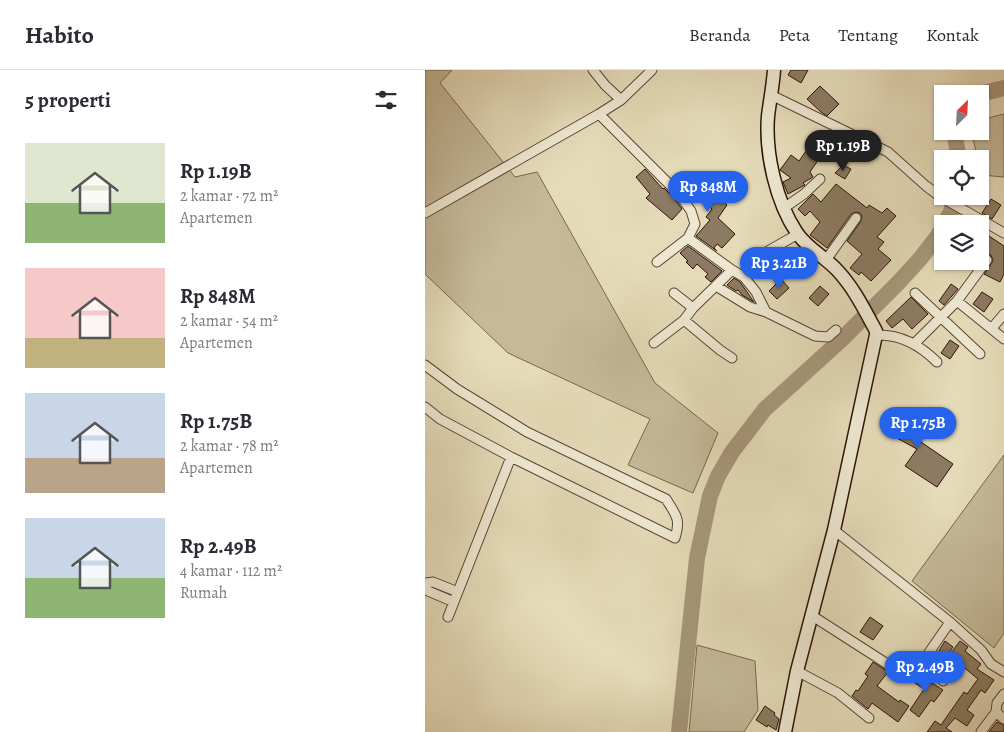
<!DOCTYPE html>
<html lang="id">
<head>
<meta charset="utf-8">
<style>
  :root { --surface:#fff; --page:#f2f2f3; --text:#2b2b33; --muted:#7c7c81; --line:#e1e1e2; --accent:#2563eb }
  body { margin:0; font-family:Alegreya,serif; background:var(--page); color:var(--text); height:100vh; display:flex; flex-direction:column; font-size:19px; white-space:nowrap }
  * { box-sizing:border-box; margin:0 }
  p { font-size:16px; color:var(--muted) }
  .icon { flex:none; width:28px; height:28px; fill:none; stroke:currentColor; stroke-width:2; stroke-linecap:round; stroke-linejoin:round }
  .map { position:relative; flex:1; overflow:hidden }
  .sheet { display:flex; flex-direction:column; background:var(--surface); width:425px }
  .sheet>* { flex:none }
  .needle { width:32px; rotate:24deg }
  .buttons { position:absolute; left:509px; top:15px; display:grid; gap:10px }
  .buttons a { display:grid; place-items:center; width:55px; height:55px; border-radius:0px; background:var(--surface); box-shadow:0 1px 4px #0004; font-size:25px }
  .price { position:absolute; translate:-50% -42px; padding:0 11px; border-radius:18px; background:var(--accent); color:#fff; font-size:16px; line-height:32px; filter:drop-shadow(0 1px 2px #0008) }
  .price::after { content:''; position:absolute; left:50%; top:30px; width:15px; height:11px; margin-left:-8px; background:inherit; clip-path:polygon(0 0,100% 0,50% 100%) }
  .price.active { background:#222; color:#fff }
  ul { padding:0; list-style:none }
  li { display:flex; align-items:center; gap:15px; height:125px; padding:0 25px }
  li span { display:grid; place-items:center; flex:none; width:140px; height:100px; border-radius:0px; color:#555 }
  li>.icon { margin-inline-start:auto }
  span .icon { width:60px; height:60px; fill:#fffc; stroke-width:1 }
  li b { font-size:21px }
  h2 { display:flex; justify-content:space-between; align-items:center; height:60px; padding:0 25px; font-size:21px }
  header { display:flex; align-items:center; gap:30px; box-sizing:border-box; height:70px; padding:0 25px; background:var(--surface); border-bottom:1px solid var(--line) }
  header strong { font-size:24px }
  nav { display:flex; gap:28px; margin-inline-start:auto; font-size:18px }
  main { display:flex; flex:1; min-height:0 }
  .map>svg:first-child { display:block }
  .green { fill:#c5b99a; stroke:#78664e }
  .lines { fill:none; stroke-linecap:round; stroke-linejoin:round }
  .river { stroke:#a6977b; stroke-width:16 }
  .building { fill:#8c7b62; stroke:#2b1403 }
  .street-casing { stroke:#5a4630; stroke-width:11 }
  .secondary-casing { stroke:#2b1403; stroke-width:15 }
  .street { stroke:#eee8d2; stroke-width:9 }
  .secondary { stroke:#eee8d2; stroke-width:12 }
</style>
</head>
<body>
<header>
<strong>Habito</strong>
<nav><a>Beranda</a><a>Peta</a><a>Tentang</a><a>Kontak</a></nav>
</header>
<main>
<section class="sheet">
<h2>5 properti<svg class="icon" aria-label="filters" viewBox="0 0 24 24"><path d="M4 7h16M4 17h16"/><circle cx="9" cy="7" r="2"/><circle cx="15" cy="17" r="2"/></svg></h2>
<ul>
<li><span style="background:linear-gradient(#dfe7d0 60%,#8fb573 0)"><svg class="icon" aria-label="home" viewBox="0 0 24 24"><path d="M3 11l9-7 9 7M6 9v11h12V9"/></svg></span><div><b>Rp 1.19B</b><p>2 kamar · 72 m²</p><p>Apartemen</p></div></li>
<li><span style="background:linear-gradient(#f6c9c9 70%,#c2b280 0)"><svg class="icon" aria-label="home" viewBox="0 0 24 24"><path d="M3 11l9-7 9 7M6 9v11h12V9"/></svg></span><div><b>Rp 848M</b><p>2 kamar · 54 m²</p><p>Apartemen</p></div></li>
<li><span style="background:linear-gradient(#c9d6e8 65%,#b9a48a 0)"><svg class="icon" aria-label="home" viewBox="0 0 24 24"><path d="M3 11l9-7 9 7M6 9v11h12V9"/></svg></span><div><b>Rp 1.75B</b><p>2 kamar · 78 m²</p><p>Apartemen</p></div></li>
<li><span style="background:linear-gradient(#c9d6e8 60%,#8fb573 0)"><svg class="icon" aria-label="home" viewBox="0 0 24 24"><path d="M3 11l9-7 9 7M6 9v11h12V9"/></svg></span><div><b>Rp 2.49B</b><p>4 kamar · 112 m²</p><p>Rumah</p></div></li>
</ul>
</section>
<div class="map">
<svg width="579" height="662" viewBox="0 0 579 662">
  <rect width="100%" height="100%" fill="#e5dbb9"/>
  <filter id="stains"><feTurbulence type="fractalNoise" baseFrequency=".004" numOctaves="4"/><feColorMatrix values="0 0 0 0 .2 0 0 0 0 .09 0 0 0 0 .02 0 0 0 .5 -.17"/></filter>
  <radialGradient id="worn" r=".72"><stop offset=".6" stop-color="#630" stop-opacity="0"/><stop offset="1" stop-color="#630" stop-opacity=".3"/></radialGradient>
  <path class="green" d="M 0,0 L 27,0 L 15,13 L 90,107 L 112,102 L 230,313 L 293,363 L 268,423 L 203,395 L 225,349 L 83,283 L 0,204 Z
    M 579,44 L 579,107 L 557,105 L 555,89 L 553,89 L 548,69 L 550,61 L 555,61 L 555,50 Z
    M 579,385 L 579,563 L 569,578 L 487,511 Z
    M 272,575 L 330,591 L 333,640 L 319,662 L 264,662 Z"/>
  <g class="lines">
    <path class="river" d="M 555,24 L 579,18
      M 529,61 L 534,89
      M 519,154 L 526,142 L 530,126
      M 254,662 L 272,488 L 285,426 L 293,406 L 307,382 L 340,339 L 416,270 L 473,213 L 495,189 L 512,167 L 518,157"/>
  </g>
  <path class="building" d="M 366,0 L 383,0 L 376,13 L 363,5 Z
    M 395,16 L 414,34 L 402,46 L 396,42 L 382,29 Z
    M 386,74 L 398,83 L 385,102 L 388,107 L 378,113 L 380,115 L 378,116 L 363,124 L 358,112 L 366,108 L 355,100 L 366,85 L 374,91 Z
    M 418,95 L 426,99 L 420,109 L 410,103 Z
    M 220,99 L 238,119 L 239,118 L 250,129 L 257,139 L 247,150 L 221,128 L 225,124 L 211,107 Z
    M 252,103 L 264,113 L 272,104 L 279,111 L 274,116 L 293,132 L 296,129 L 302,135 L 293,148 L 310,164 L 297,178 L 292,174 L 289,178 L 292,181 L 271,166 L 285,150 L 281,147 L 287,139 L 267,122 L 263,126 L 247,108 Z
    M 411,114 L 442,138 L 444,135 L 457,143 L 462,138 L 471,146 L 452,167 L 459,172 L 453,179 L 466,190 L 446,211 L 436,202 L 434,205 L 425,198 L 437,184 L 422,171 L 436,151 L 437,146 L 435,143 L 431,142 L 426,144 L 402,178 L 385,165 L 395,152 L 385,141 L 380,146 L 373,139 L 388,124 L 396,132 Z
    M 566,129 L 576,135 L 567,149 L 557,143 Z
    M 555,156 L 563,161 L 555,178 Z
    M 564,166 L 579,176 L 579,204 L 575,212 L 559,204 L 568,191 L 566,185 L 560,184 L 555,189 L 555,180 Z
    M 263,176 L 297,201 L 286,212 L 280,207 L 283,204 L 272,194 L 268,199 L 261,192 L 263,191 L 255,183 Z
    M 309,208 L 315,212 L 329,232 L 317,225 L 313,220 L 311,221 L 302,215 Z
    M 356,209 L 364,218 L 352,229 L 344,221 Z
    M 526,214 L 533,219 L 519,235 L 514,231 Z
    M 395,216 L 404,224 L 393,236 L 384,228 Z
    M 557,222 L 568,229 L 559,242 L 548,234 Z
    M 486,227 L 503,244 L 487,259 L 478,249 L 467,258 L 461,251 Z
    M 525,270 L 534,276 L 525,289 L 516,283 Z
    M 478,343 L 501,354 L 493,370 L 528,394 L 512,417 L 480,396 L 492,379 L 457,360 L 465,345 L 474,350 Z
    M 445,547 L 458,556 L 448,570 L 435,562 Z
    M 520,571 L 528,577 L 520,589 L 512,584 Z
    M 535,571 L 543,577 L 540,581 L 556,594 L 552,599 L 569,610 L 560,623 L 556,620 L 542,640 L 549,645 L 542,656 L 530,648 L 521,658 L 527,662 L 502,662 L 510,651 L 516,655 L 539,622 L 542,624 L 553,609 L 536,595 L 539,592 L 526,583 Z
    M 448,592 L 463,602 L 452,616 L 474,632 L 475,630 L 484,636 L 473,652 L 447,633 L 443,639 L 427,626 L 431,620 L 433,621 L 443,606 L 440,604 Z
    M 495,600 L 506,608 L 504,611 L 518,620 L 509,632 L 506,630 L 494,647 L 485,640 L 499,619 L 487,611 Z
    M 340,636 L 350,643 L 349,645 L 354,649 L 351,660 L 343,655 L 342,657 L 331,650 Z
    M 572,652 L 579,655 L 579,662 L 564,662 Z"/>
  <g class="lines">
    <defs>
      <path id="street" d="M 168,0 L 180,15 L 196,30
        M 346,25 L 463,82 L 501,116 L 516,127 L 579,163
        M 174,44 L 255,125 L 266,141 L 270,154 L 263,168 L 232,192
        M 359,138 L 379,124 L 395,109
        M 0,143 L 174,44 L 196,30 L 227,0
        M 263,168 L 307,200 L 319,207 L 331,222 L 341,242 L 390,266 L 403,267 L 411,260
        M 401,190 L 431,148
        M 319,207 L 343,181 L 373,164
        M 291,216 L 325,237 L 341,242
        M 249,223 L 268,238
        M 490,223 L 555,284
        M 532,231 L 579,269
        M 259,250 L 295,280 L 307,288
        M 567,258 L 579,244
        M 451,265 C 475,264 496,276 512,292
        M 229,273 L 259,250 L 268,238 L 307,200
        M 490,273 L 532,231 L 562,190
        M 0,295 L 32,319 L 102,362 L 241,429 C 251,445 256,449 250,468 L 86,387 L 15,349 L 0,337
        M 409,460 L 525,552 L 556,580 L 566,594 L 579,602
        M 0,513 L 8,512 L 33,522
        M 0,517 L 3,521 L 29,532
        M 386,545 L 481,606 L 484,605 L 493,592 L 515,606 L 518,611
        M 23,547 L 86,387
        M 503,584 L 525,552
        M 372,601 L 413,623 L 444,648
        M 571,642 L 579,649
        M 556,662 L 571,642 L 572,633 L 579,624"/>
      <path id="secondary" d="M 349,0 C 348,15 345,30 343,46 C 340,83 351,132 372,163 C 382,178 400,187 412,200 C 429,218 439,239 451,261 L 451,265 L 409,460 L 372,601 L 360,662"/>
    </defs>
    <use href="#street" class="street-casing"/>
    <use href="#secondary" class="secondary-casing"/>
    <use href="#street" class="street"/>
    <use href="#secondary" class="secondary"/>
  </g>
  <rect width="100%" height="100%" filter="url(#stains)"/>
  <rect width="100%" height="100%" fill="url(#worn)"/>
</svg>
<div class="buttons">
<a><svg class="needle" viewBox="-14 -14 28 28"><path d="M0-13l5 13h-10z" fill="#e53935"/><path d="M0 13l5-13h-10z" fill="#7c7c81"/></svg></a>
<a><svg class="icon" aria-label="locate" viewBox="0 0 24 24"><circle cx="12" cy="12" r="6"/><path d="M12 2v4M12 18v4M2 12h4M18 12h4"/></svg></a>
<a><svg class="icon" aria-label="layers" viewBox="0 0 24 24"><path d="M12 4l9 5-9 5-9-5zM3 14l9 5 9-5"/></svg></a>
</div>
<b class="price active" style="left:418px;top:102px">Rp 1.19B</b>
<b class="price" style="left:283px;top:143px">Rp 848M</b>
<b class="price" style="left:354px;top:219px">Rp 3.21B</b>
<b class="price" style="left:493px;top:379px">Rp 1.75B</b>
<b class="price" style="left:500px;top:623px">Rp 2.49B</b>
</div>
</main>
</body>
</html>
